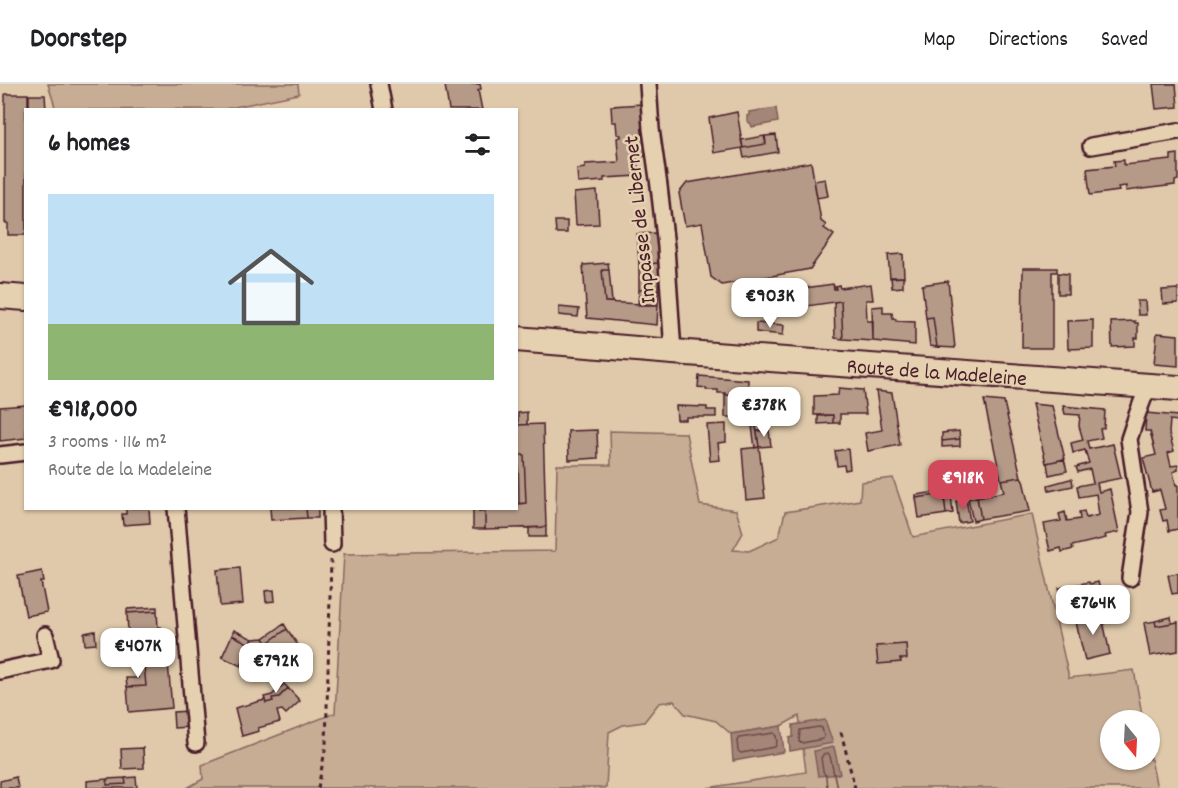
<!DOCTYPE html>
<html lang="en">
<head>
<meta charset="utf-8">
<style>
  :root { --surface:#fff; --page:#f2f2f2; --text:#202124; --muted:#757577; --line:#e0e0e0; --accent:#d1495b }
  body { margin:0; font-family:Dekko,sans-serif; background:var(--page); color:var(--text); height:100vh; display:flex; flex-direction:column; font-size:22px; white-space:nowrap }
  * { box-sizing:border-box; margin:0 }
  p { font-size:20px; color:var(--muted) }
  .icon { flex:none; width:33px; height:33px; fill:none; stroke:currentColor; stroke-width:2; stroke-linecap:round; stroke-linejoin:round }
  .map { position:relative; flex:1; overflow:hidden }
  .side { position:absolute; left:24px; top:24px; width:494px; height:402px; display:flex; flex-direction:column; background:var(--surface); border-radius:0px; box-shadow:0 2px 4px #0004 }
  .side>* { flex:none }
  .needle { width:39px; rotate:162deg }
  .buttons { position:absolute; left:1100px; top:626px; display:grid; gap:12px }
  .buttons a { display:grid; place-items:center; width:60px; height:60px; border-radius:50%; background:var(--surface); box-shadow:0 2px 4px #0004; font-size:30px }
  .price { position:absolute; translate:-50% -51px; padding:0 14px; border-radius:12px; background:#fff; color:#222; font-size:20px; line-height:39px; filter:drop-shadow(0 2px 3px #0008) }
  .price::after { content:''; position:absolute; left:50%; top:36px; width:18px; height:14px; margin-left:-9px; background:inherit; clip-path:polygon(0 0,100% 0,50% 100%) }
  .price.on { background:var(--accent); color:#fff }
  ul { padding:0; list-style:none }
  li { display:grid; align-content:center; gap:12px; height:318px; padding:0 24px }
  li span { display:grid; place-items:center; height:186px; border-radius:0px; color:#555 }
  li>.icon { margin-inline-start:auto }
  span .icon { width:108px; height:108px; fill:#fffc; stroke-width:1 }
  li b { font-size:26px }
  h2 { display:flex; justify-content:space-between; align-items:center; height:72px; padding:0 24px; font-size:26px }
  header { display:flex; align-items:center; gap:36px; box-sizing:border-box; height:84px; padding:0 30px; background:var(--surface); border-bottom:2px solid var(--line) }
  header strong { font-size:28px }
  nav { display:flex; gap:33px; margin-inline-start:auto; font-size:21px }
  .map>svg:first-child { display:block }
  .green { fill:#c6ad94; stroke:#886660; stroke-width:1.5 }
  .water { fill:#a38677; stroke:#7f5d59; stroke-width:1.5 }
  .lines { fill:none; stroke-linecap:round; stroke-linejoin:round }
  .shore { stroke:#6e4849; stroke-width:1.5 }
  .building { fill:#b59a87; stroke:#4a1f2b; stroke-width:1.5 }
  .minor-casing { stroke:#4a1f2b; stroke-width:20 }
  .primary-casing { stroke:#4a1f2b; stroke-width:28 }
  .path { stroke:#4a1f2b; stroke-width:3; stroke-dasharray:4.5 4.5; stroke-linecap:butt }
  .minor { stroke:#e5d0af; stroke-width:15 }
  .primary { stroke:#e5d0af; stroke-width:24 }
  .labels { text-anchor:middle; stroke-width:5; stroke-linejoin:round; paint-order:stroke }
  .street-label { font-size:22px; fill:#4a1f2b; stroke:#e5d0af }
</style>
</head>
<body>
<header>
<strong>Doorstep</strong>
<nav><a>Map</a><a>Directions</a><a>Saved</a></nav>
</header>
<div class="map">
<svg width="1178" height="704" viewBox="0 0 1178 704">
  <rect width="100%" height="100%" fill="#dfc9aa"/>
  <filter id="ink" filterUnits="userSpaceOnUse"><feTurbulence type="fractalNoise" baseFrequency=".0167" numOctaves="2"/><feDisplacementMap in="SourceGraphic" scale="12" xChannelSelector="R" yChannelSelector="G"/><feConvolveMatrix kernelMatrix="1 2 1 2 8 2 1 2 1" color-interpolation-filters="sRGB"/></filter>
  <g filter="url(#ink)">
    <path class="green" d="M 48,0 L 298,0 L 299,10 L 225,25 L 56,26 Z
      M 610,347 L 686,349 L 700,421 L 736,426 L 743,449 L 733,466 L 749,467 L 779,453 L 785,428 L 860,416 L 861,398 L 893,394 L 913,453 L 1032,430 L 1069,594 L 1134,586 L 1143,636 L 1110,636 L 1110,675 L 1149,675 L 1149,666 L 1157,704 L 707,704 L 806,688 L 799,632 L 781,642 L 731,650 L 716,637 L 685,630 L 674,617 L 659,619 L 644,638 L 623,641 L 609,648 L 606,704 L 187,704 L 203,695 L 202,681 L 335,629 L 344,470 L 555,467 L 557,381 L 611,381 Z"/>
    <path class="water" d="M 776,24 L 778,38 L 752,43 L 751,40 L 747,37 L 747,32 L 749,31 L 749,28 Z
      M 825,636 L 833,659 L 790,667 L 789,654 L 793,653 L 793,641 Z
      M 781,642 L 784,668 L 733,677 L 731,650 Z
      M 834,663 L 840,690 L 818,692 L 814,667 Z"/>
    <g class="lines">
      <path class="shore" d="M 819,643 L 822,644 L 824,652 L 823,655 L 802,659 L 799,658 L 800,646 Z
        M 774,649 C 777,652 778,660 775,663 L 741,669 L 738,667 L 737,657 L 739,654 Z
        M 827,704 L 826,693 L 823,687 L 821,674 L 823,671 L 827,670 L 830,672 L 837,704"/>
    </g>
    <path class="building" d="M 451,0 L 480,0 L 481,5 L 478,6 L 482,26 L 449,26 L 445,1 Z
      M 1153,0 L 1176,0 L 1178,23 L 1156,25 Z
      M 5,10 L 28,10 L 28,26 L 26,26 L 26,151 L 8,151 L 8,139 L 5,139 Z
      M 29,11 L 45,11 L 46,26 L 29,26 Z
      M 642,20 L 647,72 L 637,73 L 639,92 L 604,94 L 604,97 L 578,99 L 577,85 L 585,84 L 585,80 L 619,78 L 617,54 L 621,53 L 621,51 L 617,50 L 616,38 L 612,38 L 611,22 Z
      M 737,28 L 743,64 L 714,69 L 709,34 Z
      M 776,51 L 778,68 L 744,74 L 742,64 L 766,60 L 765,52 Z
      M 764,52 L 766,60 L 743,64 L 741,56 Z
      M 1178,70 L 1178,96 L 1175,97 L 1175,101 L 1126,107 L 1126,102 L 1118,103 L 1119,107 L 1090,111 L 1087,85 L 1115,82 L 1114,77 L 1124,76 L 1124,81 L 1171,76 L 1171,71 Z
      M 811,78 L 821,137 L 826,141 L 824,144 L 834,151 L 810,185 L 722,201 L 711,193 L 702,139 L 685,142 L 679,109 L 687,99 Z
      M 825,95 L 828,112 L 817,114 L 814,97 Z
      M 597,107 L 599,140 L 576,141 L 574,109 Z
      M 555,137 L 567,137 L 567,149 L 556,149 Z
      M 656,149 L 659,179 L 639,180 L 637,150 Z
      M 903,170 L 904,193 L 890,194 L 888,171 Z
      M 608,179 L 609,186 L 602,186 L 605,218 L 658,221 L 657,241 L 587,234 L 583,181 Z
      M 659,179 L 658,206 L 639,206 L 639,180 Z
      M 1023,184 L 1057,184 L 1057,188 L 1052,188 L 1052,264 L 1022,264 Z
      M 602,186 L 609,186 L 612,218 L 605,218 Z
      M 1058,189 L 1068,190 L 1068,210 L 1058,210 Z
      M 891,193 L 903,193 L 903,203 L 892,204 Z
      M 948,197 L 955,264 L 937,263 L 933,233 L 926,234 L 922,201 Z
      M 833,200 L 834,205 L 836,205 L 835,202 L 839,201 L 840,204 L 871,200 L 873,216 L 866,216 L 867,237 L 873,237 L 873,257 L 843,255 L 841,217 L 807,222 L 805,204 Z
      M 1178,205 L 1178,219 L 1163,220 L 1162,206 Z
      M 639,206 L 658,206 L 658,221 L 638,221 Z
      M 841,217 L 843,255 L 835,254 L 834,218 Z
      M 1137,217 L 1145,217 L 1146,231 L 1138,231 Z
      M 883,222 L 883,229 L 892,229 L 893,234 L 896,235 L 896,237 L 915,238 L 915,261 L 873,257 L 872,223 Z
      M 559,223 L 579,225 L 578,233 L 559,231 Z
      M 933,233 L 937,263 L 930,262 L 926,234 Z
      M 1093,236 L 1093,264 L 1068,265 L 1067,237 Z
      M 1135,237 L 1135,239 L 1138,239 L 1138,254 L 1135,254 L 1135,262 L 1112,263 L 1111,238 Z
      M 756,239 L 784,241 L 783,251 L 756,248 Z
      M 1157,249 L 1178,251 L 1178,282 L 1154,280 Z
      M 699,292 L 748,296 L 748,311 L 725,311 L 725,309 L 718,309 L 718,306 L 706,306 L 706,304 L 698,303 Z
      M 839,304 L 863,306 L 866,330 L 840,330 L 840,339 L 833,339 L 833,331 L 814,331 L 814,312 L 838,311 Z
      M 876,307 L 892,309 L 900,361 L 868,367 L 865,349 L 882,346 Z
      M 725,311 L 748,311 L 748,333 L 725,333 Z
      M 984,316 L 1004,318 L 1021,393 L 1001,396 Z
      M 1032,320 L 1052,322 L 1065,375 L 1046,379 Z
      M 26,321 L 26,354 L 0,357 L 0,323 Z
      M 676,322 L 707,323 L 707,326 L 716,326 L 716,333 L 686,333 L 686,336 L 677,336 Z
      M 1063,322 L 1105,326 L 1104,344 L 1100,345 L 1102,354 L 1087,357 L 1089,365 L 1113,360 L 1121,394 L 1097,399 L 1099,408 L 1110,405 L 1119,448 L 1105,451 L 1106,454 L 1072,462 L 1073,465 L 1062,468 L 1061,464 L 1050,467 L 1044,440 L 1061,437 L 1059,430 L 1065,428 L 1067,437 L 1080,435 L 1079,428 L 1084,427 L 1086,434 L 1099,431 L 1096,410 L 1079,413 L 1077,402 L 1093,399 L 1090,385 L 1078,388 L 1076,383 L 1089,379 L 1085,366 L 1073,369 L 1071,359 L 1083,356 L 1079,342 L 1080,331 L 1065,330 Z
      M 527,328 L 527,341 L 518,341 L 518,329 Z
      M 1146,329 L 1178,332 L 1178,337 L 1170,336 L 1169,349 L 1174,367 L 1168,369 L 1171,382 L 1178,381 L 1178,386 L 1173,388 L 1176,401 L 1178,401 L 1178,445 L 1169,447 L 1167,436 L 1163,437 L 1160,426 L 1165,425 L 1160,406 L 1152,408 L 1143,374 L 1156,371 L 1150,347 L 1145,347 Z
      M 833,331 L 833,339 L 818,340 L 818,332 Z
      M 543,340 L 546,443 L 485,445 L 485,428 L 479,428 L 479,424 L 516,424 L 516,420 L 526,419 L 524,371 L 518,371 L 517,341 Z
      M 726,340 L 726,358 L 718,359 L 720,376 L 710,377 L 707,341 Z
      M 752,342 L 756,342 L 759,363 L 755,364 Z
      M 597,346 L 598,374 L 569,376 L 568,347 Z
      M 769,346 L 771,362 L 759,363 L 757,347 Z
      M 959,347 L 960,355 L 942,357 L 942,349 Z
      M 960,355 L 960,362 L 942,363 L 942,357 Z
      M 759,363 L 765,414 L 746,416 L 742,365 Z
      M 848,365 L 850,385 L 845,386 L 844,381 L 837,382 L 835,367 Z
      M 518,371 L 524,371 L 526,419 L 519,420 Z
      M 1064,375 L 1067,387 L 1049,391 L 1047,379 Z
      M 1021,393 L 1023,396 L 1030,427 L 981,435 L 977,413 L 1004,408 L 1001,396 Z
      M 1070,395 L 1072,395 L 1073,402 L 1049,407 L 1048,401 Z
      M 943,407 L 944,410 L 916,414 L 916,411 Z
      M 944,410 L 946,430 L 919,434 L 916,414 Z
      M 951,410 L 953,429 L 946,430 L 944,412 Z
      M 977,413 L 981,435 L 973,437 L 968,415 Z
      M 966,415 L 970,437 L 959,439 L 956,417 Z
      M 126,424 L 149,424 L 150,439 L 123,441 L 122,430 L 126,430 Z
      M 270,424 L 306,424 L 307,434 L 271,436 Z
      M 306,424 L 318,424 L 318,434 L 307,434 Z
      M 473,424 L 479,424 L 479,428 L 485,428 L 485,445 L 473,445 Z
      M 546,443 L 546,453 L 529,453 L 529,444 Z
      M 240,484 L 243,520 L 220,522 L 217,486 Z
      M 42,487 L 44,498 L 41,498 L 47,528 L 26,532 L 18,492 Z
      M 1177,489 L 1178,489 L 1178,509 L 1172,510 L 1168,491 Z
      M 1089,498 L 1090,500 L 1098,498 L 1103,517 L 1064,526 L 1059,504 Z
      M 274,506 L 275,517 L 266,518 L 265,507 Z
      M 157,523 L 157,527 L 127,529 L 127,525 Z
      M 157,527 L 158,544 L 161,543 L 162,556 L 126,559 L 125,548 L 128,548 L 127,529 Z
      M 1103,528 L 1105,537 L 1103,537 L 1110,570 L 1085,576 L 1075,534 Z
      M 1171,533 L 1172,539 L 1156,542 L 1155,537 Z
      M 1155,537 L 1156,542 L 1178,538 L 1178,567 L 1150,572 L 1144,539 Z
      M 284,540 L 287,545 L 267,559 L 264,554 Z
      M 287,545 L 300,564 L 281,578 L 276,572 L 269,577 L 252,579 L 244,575 L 241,582 L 222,573 L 232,551 L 250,560 L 253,555 L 264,554 L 267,559 Z
      M 234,546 L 253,555 L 250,560 L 232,551 Z
      M 95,547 L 96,560 L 85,561 L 84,549 Z
      M 906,560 L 907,575 L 900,575 L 901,578 L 878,580 L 876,562 Z
      M 276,572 L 281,578 L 241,582 L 244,575 L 252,579 L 269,577 Z
      M 168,579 L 172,624 L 129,628 L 127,603 L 146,602 L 144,581 Z
      M 144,581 L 146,602 L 127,603 L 126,594 L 138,594 L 137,582 Z
      M 284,600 L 288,604 L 279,613 L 272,614 L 273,617 L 266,619 L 264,613 L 272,611 Z
      M 288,604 L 300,617 L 286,630 L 282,626 L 277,627 L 280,638 L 258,644 L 259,647 L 242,652 L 235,624 L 265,616 L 266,619 L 273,617 L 272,614 L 279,613 Z
      M 188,627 L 189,643 L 174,644 L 173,628 Z
      M 143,664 L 144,684 L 122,685 L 121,665 Z
      M 16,693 L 18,704 L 0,704 L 0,697 Z
      M 136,693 L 137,704 L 87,704 L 87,697 L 107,695 L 107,701 L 126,700 L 125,694 Z
      M 125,694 L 126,700 L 107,701 L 107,695 Z"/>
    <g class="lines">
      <defs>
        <path id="minor" d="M 379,0 L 384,26
          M 648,0 L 651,45 L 659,102 L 666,163 L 673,268
          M 1091,62 L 1178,47
          M 0,371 L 26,368
          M 176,424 L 196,659
          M 331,424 L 332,460
          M 1130,494 L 1140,428 L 1129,355 L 1137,331 L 1148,302
          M 0,587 L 51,576 L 45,551"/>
        <g id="primary">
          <path d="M 0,212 L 26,214"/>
          <path id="s1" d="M 516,255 L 673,268 L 1178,304"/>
        </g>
      </defs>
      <use href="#minor" class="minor-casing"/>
      <use href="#primary" class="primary-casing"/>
      <path class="path" d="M 841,648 L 855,704
        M 318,704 L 326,661 L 331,476"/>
      <use href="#minor" class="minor"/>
      <use href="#primary" class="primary"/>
    </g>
  </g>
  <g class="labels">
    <g class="street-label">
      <text transform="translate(638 136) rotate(-96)" y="8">Impasse de Libernet</text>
      <text dy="8" stroke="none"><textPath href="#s1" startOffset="422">Route de la Madeleine</textPath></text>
    </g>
  </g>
</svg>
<div class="buttons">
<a><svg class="needle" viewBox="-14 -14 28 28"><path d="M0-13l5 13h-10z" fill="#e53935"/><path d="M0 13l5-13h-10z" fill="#757577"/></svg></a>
</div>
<b class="price" style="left:770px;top:245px">€903K</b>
<b class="price" style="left:764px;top:354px">€378K</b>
<b class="price on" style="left:963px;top:427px">€918K</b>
<b class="price" style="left:1093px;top:552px">€764K</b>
<b class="price" style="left:138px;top:595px">€407K</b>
<b class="price" style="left:276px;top:610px">€792K</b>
<section class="side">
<h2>6 homes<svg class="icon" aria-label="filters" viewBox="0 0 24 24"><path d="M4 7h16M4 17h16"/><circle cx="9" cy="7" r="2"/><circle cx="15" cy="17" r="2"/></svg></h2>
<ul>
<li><span style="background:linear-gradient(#bfe0f5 70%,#8fb573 0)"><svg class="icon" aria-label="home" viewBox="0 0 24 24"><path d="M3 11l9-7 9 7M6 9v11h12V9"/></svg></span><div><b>€918,000</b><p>3 rooms · 116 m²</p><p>Route de la Madeleine</p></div></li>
</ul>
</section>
</div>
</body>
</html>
